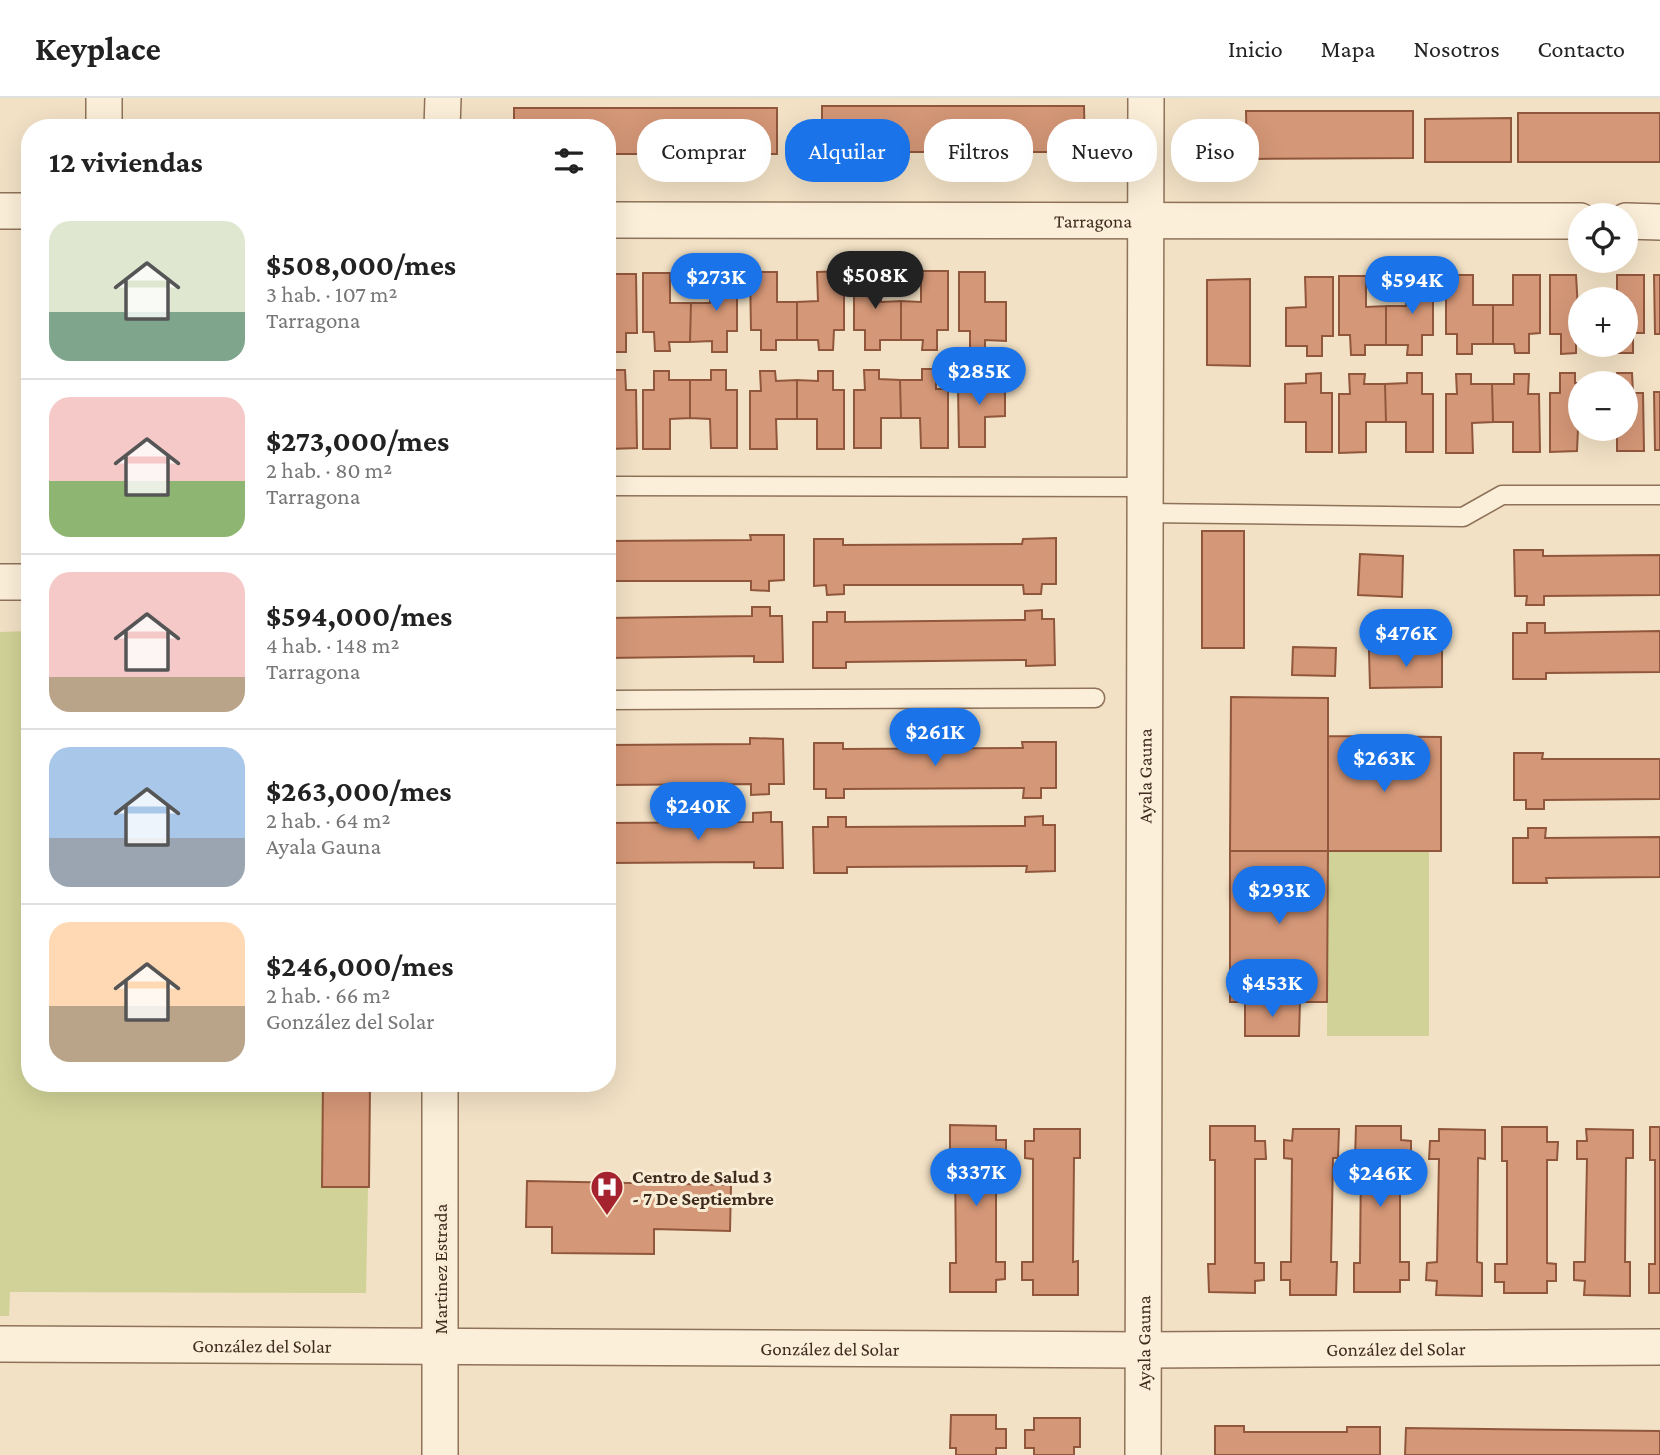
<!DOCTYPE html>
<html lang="es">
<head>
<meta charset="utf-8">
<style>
  :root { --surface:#fff; --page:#f6f6f6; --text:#222; --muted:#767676; --line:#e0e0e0; --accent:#1a73e8 }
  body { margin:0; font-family:"Crimson Pro",serif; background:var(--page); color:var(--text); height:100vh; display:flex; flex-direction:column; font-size:26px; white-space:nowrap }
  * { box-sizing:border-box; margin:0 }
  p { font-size:23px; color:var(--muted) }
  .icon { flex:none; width:38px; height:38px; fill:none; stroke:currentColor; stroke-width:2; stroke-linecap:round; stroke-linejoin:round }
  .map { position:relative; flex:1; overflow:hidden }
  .details { position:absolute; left:21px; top:21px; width:595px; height:973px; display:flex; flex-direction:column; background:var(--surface); border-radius:28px; box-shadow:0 7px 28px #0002 }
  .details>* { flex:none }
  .banner { position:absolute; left:637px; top:21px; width:665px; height:63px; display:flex; gap:14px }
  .buttons { position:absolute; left:1568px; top:105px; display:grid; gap:14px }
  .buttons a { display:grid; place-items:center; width:70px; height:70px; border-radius:50%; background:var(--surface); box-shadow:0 7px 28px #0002; font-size:35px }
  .price { position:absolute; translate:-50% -60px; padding:0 16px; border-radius:24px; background:var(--accent); color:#fff; font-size:23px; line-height:46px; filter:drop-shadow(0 2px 4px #0008) }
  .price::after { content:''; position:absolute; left:50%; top:42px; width:21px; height:16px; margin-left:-10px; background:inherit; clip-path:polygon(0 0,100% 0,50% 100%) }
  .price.selected { background:#222; color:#fff }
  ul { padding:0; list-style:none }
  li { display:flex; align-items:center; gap:21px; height:175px; padding:0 28px }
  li+li { border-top:2px solid var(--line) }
  li span { display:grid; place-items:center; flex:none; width:196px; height:140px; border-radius:21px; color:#555 }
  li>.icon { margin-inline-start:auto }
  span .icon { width:84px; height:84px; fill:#fffc; stroke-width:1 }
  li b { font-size:30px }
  h2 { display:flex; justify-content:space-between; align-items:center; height:84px; padding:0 28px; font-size:30px }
  .tag { padding:0 24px; border-radius:28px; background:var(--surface); box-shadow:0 7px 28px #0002; font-size:24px; line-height:63px }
  .tag.selected { background:var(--accent); color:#fff }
  header { display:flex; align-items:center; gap:42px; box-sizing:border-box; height:98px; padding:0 35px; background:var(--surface); border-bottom:2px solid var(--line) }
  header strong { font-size:33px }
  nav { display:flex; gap:38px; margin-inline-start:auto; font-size:24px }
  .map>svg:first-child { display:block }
  .green { fill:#d0d297 }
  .building { fill:#d49777; stroke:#91573c; stroke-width:2 }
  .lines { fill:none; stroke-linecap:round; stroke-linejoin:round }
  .service-casing { stroke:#8f7259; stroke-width:21 }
  .minor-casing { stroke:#8f7259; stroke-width:38 }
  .service { stroke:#fcefd9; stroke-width:18 }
  .minor { stroke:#fcefd9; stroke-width:35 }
  .labels { text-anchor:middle; stroke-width:6; stroke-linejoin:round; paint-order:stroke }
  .street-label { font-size:19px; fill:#3e2b1e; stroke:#f9ecd5 }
  .poi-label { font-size:19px; font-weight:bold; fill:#3e2b1e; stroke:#f9ecd5; text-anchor:start }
</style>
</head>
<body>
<header>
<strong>Keyplace</strong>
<nav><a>Inicio</a><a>Mapa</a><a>Nosotros</a><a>Contacto</a></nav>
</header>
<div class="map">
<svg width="1660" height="1357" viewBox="0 0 1660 1357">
  <rect width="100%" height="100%" fill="#f2e1c5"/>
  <path class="green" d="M 30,533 L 30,985 L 370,985 L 366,1195 L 10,1194 L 9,1218 L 0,1218 L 0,534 Z
    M 1328,753 L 1429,753 L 1429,938 L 1327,938 Z"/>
  <path class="building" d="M 822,8 L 1084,8 L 1085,54 L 822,54 Z
    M 514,10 L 777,10 L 777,56 L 607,56 L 607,30 L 514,30 Z
    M 1246,13 L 1413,13 L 1413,60 L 1247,61 Z
    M 1518,15 L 1660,15 L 1660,64 L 1518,64 Z
    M 1511,20 L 1511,64 L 1425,64 L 1425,21 Z
    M 844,173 L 844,232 L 834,232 L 833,252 L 819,252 L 818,242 L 797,242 L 797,204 L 818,203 L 817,174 Z
    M 921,173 L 948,173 L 948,232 L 937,232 L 937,252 L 922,252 L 923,242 L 901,242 L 901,203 L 921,204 Z
    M 750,174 L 777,174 L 777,204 L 797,204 L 797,242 L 776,242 L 776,252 L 761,252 L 761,232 L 751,232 Z
    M 854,174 L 881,174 L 881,204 L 901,203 L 901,242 L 880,242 L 880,252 L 865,252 L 865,232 L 854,232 Z
    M 959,174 L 985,174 L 985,204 L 1006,204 L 1006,243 L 985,242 L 985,253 L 970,252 L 970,233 L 959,233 Z
    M 643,175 L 670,175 L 670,205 L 691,205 L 690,244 L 669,244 L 670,253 L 655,253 L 654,234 L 643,234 Z
    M 710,175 L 737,175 L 737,233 L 727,233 L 727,254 L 712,254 L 712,243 L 690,244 L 691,205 L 710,205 Z
    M 610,176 L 636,176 L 637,235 L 626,235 L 626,254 L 611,254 L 611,245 L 607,245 Z
    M 1446,177 L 1473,177 L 1473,207 L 1493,207 L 1493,246 L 1472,246 L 1472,256 L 1457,256 L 1457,236 L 1446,236 Z
    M 1513,177 L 1540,177 L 1540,235 L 1529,236 L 1529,255 L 1515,255 L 1514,246 L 1493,246 L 1493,207 L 1513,207 Z
    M 1550,177 L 1576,177 L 1580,246 L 1576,246 L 1576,255 L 1561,256 L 1561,236 L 1550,236 Z
    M 1617,177 L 1644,177 L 1644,235 L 1633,235 L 1633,255 L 1618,255 L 1618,247 L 1626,247 L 1626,201 L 1617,201 Z
    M 1654,177 L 1660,177 L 1660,236 L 1655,236 Z
    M 1339,178 L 1366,178 L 1366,209 L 1386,208 L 1386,247 L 1365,247 L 1365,257 L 1351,257 L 1350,237 L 1339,237 Z
    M 1406,178 L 1433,178 L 1433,237 L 1422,237 L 1422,257 L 1407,257 L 1408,247 L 1386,247 L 1386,208 L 1406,208 Z
    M 1305,179 L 1333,179 L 1333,238 L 1322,238 L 1322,258 L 1307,258 L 1307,248 L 1286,248 L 1286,210 L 1306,209 Z
    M 1250,181 L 1250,268 L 1207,267 L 1207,182 Z
    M 969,270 L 984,270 L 984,280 L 1005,280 L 1005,318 L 985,319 L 985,349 L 959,349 L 958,290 L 969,290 Z
    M 922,271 L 936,271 L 936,291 L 948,291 L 948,350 L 921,350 L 920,320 L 901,320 L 900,282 L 922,282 Z
    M 610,272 L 625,272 L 626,292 L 636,292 L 637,350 L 610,351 L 607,282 L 610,282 Z
    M 711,272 L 726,272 L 726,292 L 737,292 L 737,350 L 711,350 L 710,321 L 690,320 L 690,282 L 711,282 Z
    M 864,272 L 879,272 L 879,281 L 900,282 L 901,320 L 881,320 L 881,350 L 854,350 L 854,292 L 865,292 Z
    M 654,273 L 669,273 L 669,282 L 690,282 L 690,320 L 670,321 L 670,351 L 643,351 L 643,292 L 654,292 Z
    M 760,273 L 775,273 L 776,283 L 797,282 L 797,321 L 776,321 L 777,351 L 750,351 L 750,293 L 761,293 Z
    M 818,273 L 833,273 L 833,292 L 844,292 L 844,351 L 817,351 L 817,321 L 797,321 L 797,282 L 818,283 Z
    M 1321,275 L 1321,295 L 1332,295 L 1332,354 L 1306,354 L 1306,324 L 1285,324 L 1285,286 L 1306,285 L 1306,276 Z
    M 1407,275 L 1422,275 L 1422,296 L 1433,296 L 1433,354 L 1406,354 L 1406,324 L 1386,324 L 1385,286 L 1407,285 Z
    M 1560,275 L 1575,275 L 1575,285 L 1596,285 L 1580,285 L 1577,353 L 1550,354 L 1550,295 L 1560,295 Z
    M 1617,275 L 1632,275 L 1633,295 L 1643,295 L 1644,353 L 1617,353 L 1617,331 L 1626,331 L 1626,285 L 1596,285 L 1618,285 Z
    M 1349,276 L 1365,276 L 1364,286 L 1385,286 L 1386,324 L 1366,324 L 1366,354 L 1339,355 L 1339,296 L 1350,296 Z
    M 1456,276 L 1471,276 L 1471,286 L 1492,286 L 1493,324 L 1472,325 L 1473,355 L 1446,355 L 1446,296 L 1457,296 Z
    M 1514,276 L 1529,276 L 1528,296 L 1539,296 L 1540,354 L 1513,354 L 1513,324 L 1493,324 L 1492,286 L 1514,286 Z
    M 1654,294 L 1660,294 L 1660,352 L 1655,352 Z
    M 1202,433 L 1244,433 L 1244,550 L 1202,550 Z
    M 750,437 L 784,437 L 784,482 L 769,483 L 769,493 L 751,492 L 751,483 L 607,483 L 607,443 L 751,442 Z
    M 1056,440 L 1056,486 L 1042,486 L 1041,496 L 1024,496 L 1023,487 L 844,487 L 844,496 L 827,497 L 826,487 L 814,488 L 814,441 L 843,441 L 843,447 L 1022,446 L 1023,441 Z
    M 1514,452 L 1543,452 L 1543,458 L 1660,457 L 1660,497 L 1544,498 L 1544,507 L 1526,507 L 1527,498 L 1515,498 Z
    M 1360,456 L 1403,458 L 1402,499 L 1358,497 Z
    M 752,509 L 770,509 L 770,518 L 782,518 L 783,564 L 754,564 L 754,558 L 607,560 L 607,520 L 752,518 Z
    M 1042,512 L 1042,521 L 1054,521 L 1055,567 L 1026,568 L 1026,562 L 846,564 L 846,570 L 813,570 L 813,524 L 827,524 L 827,514 L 845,514 L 845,524 L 1025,522 L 1025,513 Z
    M 1527,525 L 1545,525 L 1545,535 L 1660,533 L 1660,574 L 1546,575 L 1546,581 L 1513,581 L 1513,535 L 1527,535 Z
    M 1293,549 L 1336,550 L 1335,578 L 1292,577 Z
    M 1442,552 L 1442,589 L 1370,590 L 1369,553 Z
    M 1231,599 L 1328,600 L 1328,753 L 1230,753 Z
    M 1328,638 L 1441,639 L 1441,753 L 1328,753 Z
    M 750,640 L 783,641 L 784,686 L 769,686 L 769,696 L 751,697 L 751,686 L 607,687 L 607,647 L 750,646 Z
    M 1022,644 L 1056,644 L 1056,690 L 1041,690 L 1041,700 L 1023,700 L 1024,690 L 844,691 L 844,700 L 826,700 L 826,691 L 814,691 L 814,645 L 843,645 L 843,651 L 1023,650 Z
    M 1514,655 L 1543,655 L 1542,661 L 1660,661 L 1660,701 L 1544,702 L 1544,711 L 1526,711 L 1526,702 L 1514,702 Z
    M 771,714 L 771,724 L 782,724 L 783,770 L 754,770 L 754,764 L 607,765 L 607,725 L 753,724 L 753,715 Z
    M 1043,718 L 1043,727 L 1055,727 L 1055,773 L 1026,774 L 1027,768 L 847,769 L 847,775 L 814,775 L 813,729 L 828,729 L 828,719 L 846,719 L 846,729 L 1025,728 L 1025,719 Z
    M 1528,730 L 1546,730 L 1545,740 L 1660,739 L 1660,779 L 1546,780 L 1547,785 L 1513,785 L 1513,740 L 1528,740 Z
    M 1230,753 L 1328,753 L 1327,904 L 1230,904 Z
    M 1245,904 L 1300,904 L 1299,938 L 1245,938 Z
    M 323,985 L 370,985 L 369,1089 L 322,1089 Z
    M 950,1027 L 996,1028 L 996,1042 L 1006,1042 L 1006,1060 L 996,1060 L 996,1164 L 1005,1164 L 1005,1181 L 996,1182 L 996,1194 L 950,1194 L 950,1165 L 956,1165 L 955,1061 L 950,1061 Z
    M 1210,1028 L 1255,1028 L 1255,1043 L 1265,1043 L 1266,1061 L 1255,1061 L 1255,1165 L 1264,1165 L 1264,1182 L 1255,1183 L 1255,1195 L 1209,1194 L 1208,1166 L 1215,1166 L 1215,1062 L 1210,1062 Z
    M 1356,1028 L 1401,1028 L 1401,1042 L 1411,1043 L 1411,1060 L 1400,1060 L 1400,1164 L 1409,1164 L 1409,1182 L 1400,1182 L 1400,1194 L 1354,1194 L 1354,1165 L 1360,1165 L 1361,1061 L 1355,1061 Z
    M 1502,1029 L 1547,1029 L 1547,1044 L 1558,1044 L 1557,1062 L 1547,1062 L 1547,1165 L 1556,1166 L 1556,1183 L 1547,1183 L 1547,1195 L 1504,1195 L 1504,1184 L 1495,1184 L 1495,1166 L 1507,1166 L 1507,1063 L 1502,1063 Z
    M 1650,1029 L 1660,1029 L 1660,1195 L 1649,1195 L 1649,1166 L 1655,1166 L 1655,1062 L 1650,1062 Z
    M 1034,1031 L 1080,1031 L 1080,1060 L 1074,1060 L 1073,1164 L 1078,1163 L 1078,1197 L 1033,1197 L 1033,1182 L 1022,1182 L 1022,1164 L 1033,1164 L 1033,1061 L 1025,1060 L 1025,1043 L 1034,1043 Z
    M 1293,1031 L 1339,1031 L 1338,1060 L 1333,1060 L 1331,1164 L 1337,1164 L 1336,1197 L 1290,1197 L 1290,1182 L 1281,1182 L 1281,1164 L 1291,1164 L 1292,1061 L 1284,1060 L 1284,1042 L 1292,1043 Z
    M 1439,1031 L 1485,1032 L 1485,1061 L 1478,1060 L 1477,1164 L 1482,1165 L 1482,1198 L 1436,1197 L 1437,1183 L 1426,1182 L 1427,1165 L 1437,1164 L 1439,1061 L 1429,1061 L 1430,1043 L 1439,1043 Z
    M 1586,1031 L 1633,1032 L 1633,1060 L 1626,1060 L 1625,1164 L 1630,1164 L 1630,1198 L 1584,1197 L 1585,1183 L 1574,1182 L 1574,1164 L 1585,1164 L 1587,1061 L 1577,1061 L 1577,1043 L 1587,1043 Z
    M 527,1083 L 731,1087 L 730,1133 L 654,1131 L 654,1156 L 552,1155 L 552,1129 L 526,1129 Z
    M 951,1317 L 996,1317 L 996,1331 L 1006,1331 L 1006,1350 L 996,1350 L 996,1357 L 956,1357 L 956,1350 L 950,1350 Z
    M 1034,1320 L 1080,1320 L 1080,1349 L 1074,1349 L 1074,1357 L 1034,1357 L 1034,1350 L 1025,1350 L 1025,1332 L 1034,1332 Z
    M 1215,1328 L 1244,1328 L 1244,1334 L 1347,1334 L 1347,1329 L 1380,1329 L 1380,1357 L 1215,1357 Z
    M 1406,1330 L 1660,1333 L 1660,1357 L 1405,1357 Z"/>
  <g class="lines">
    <defs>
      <path id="service" d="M 607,388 L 1145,389
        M 1145,415 L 1463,419 L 1502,397 L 1660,397
        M 607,602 L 1095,600"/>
      <g id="minor">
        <path d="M 104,30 L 104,0"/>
        <path d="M 442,30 L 443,0"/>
        <path d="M 0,113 L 30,113"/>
        <path id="s1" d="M 607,122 L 1580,123"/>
        <path d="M 1626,123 L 1660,124"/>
        <path d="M 0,484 L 30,484"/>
        <path id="s2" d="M 0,1246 L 1143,1252 L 1660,1249"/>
        <path d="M 440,1357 L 440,985"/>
        <path id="s3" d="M 1143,1357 L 1146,0"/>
      </g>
    </defs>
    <use href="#service" class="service-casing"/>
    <use href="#minor" class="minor-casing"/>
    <use href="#service" class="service"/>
    <use href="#minor" class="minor"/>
  </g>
  <defs>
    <symbol id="hospital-pin" viewBox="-11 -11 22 30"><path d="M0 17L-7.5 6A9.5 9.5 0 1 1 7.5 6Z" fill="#a4232e" stroke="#f9ecd5"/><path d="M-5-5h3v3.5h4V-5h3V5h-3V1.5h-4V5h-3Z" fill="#fff"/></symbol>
  </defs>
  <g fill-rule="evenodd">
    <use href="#hospital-pin" x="588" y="1070" width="38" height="52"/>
  </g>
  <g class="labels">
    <g class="street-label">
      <text dy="7" stroke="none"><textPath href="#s1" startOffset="486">Tarragona</textPath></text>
      <text dy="7" stroke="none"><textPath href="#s3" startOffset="679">Ayala Gauna</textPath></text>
      <text transform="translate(440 1171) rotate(-90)" y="7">Martinez Estrada</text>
      <text dy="7" stroke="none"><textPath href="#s3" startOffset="112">Ayala Gauna</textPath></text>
      <text dy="7" stroke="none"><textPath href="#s2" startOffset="262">González del Solar</textPath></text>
      <text dy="7" stroke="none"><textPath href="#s2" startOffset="830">González del Solar</textPath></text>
      <text dy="7" stroke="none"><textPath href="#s2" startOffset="1396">González del Solar</textPath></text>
    </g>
    <g class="poi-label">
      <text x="632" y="1085">Centro de Salud 3<tspan x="632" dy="22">- 7 De Septiembre</tspan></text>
    </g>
  </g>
</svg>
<div class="buttons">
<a><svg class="icon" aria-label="locate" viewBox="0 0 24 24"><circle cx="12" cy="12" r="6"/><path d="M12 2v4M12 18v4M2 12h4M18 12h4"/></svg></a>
<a>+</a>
<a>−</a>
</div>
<b class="price selected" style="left:875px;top:213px">$508K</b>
<b class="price" style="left:716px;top:215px">$273K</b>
<b class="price" style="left:1412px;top:218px">$594K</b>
<b class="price" style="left:979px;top:309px">$285K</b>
<b class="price" style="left:1406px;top:571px">$476K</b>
<b class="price" style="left:935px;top:670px">$261K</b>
<b class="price" style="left:1384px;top:696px">$263K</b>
<b class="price" style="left:698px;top:744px">$240K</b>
<b class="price" style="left:1279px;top:828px">$293K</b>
<b class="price" style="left:1272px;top:921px">$453K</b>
<b class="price" style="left:976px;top:1110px">$337K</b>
<b class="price" style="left:1380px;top:1111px">$246K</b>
<div class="banner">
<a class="tag">Comprar</a>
<a class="tag selected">Alquilar</a>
<a class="tag">Filtros</a>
<a class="tag">Nuevo</a>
<a class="tag">Piso</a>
</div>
<section class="details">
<h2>12 viviendas<svg class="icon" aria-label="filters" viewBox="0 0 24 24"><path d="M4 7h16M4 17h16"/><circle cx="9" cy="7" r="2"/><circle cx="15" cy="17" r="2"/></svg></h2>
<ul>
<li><span style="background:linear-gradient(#dfe7d0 65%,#7fa58c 0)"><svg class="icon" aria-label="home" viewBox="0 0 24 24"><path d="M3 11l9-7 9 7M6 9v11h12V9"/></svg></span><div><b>$508,000/mes</b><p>3 hab. · 107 m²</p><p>Tarragona</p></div></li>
<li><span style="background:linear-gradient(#f6c9c9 60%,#8fb573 0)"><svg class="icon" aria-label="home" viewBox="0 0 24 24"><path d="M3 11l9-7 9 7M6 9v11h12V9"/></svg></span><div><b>$273,000/mes</b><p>2 hab. · 80 m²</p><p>Tarragona</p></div></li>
<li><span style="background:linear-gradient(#f6c9c9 75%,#b9a48a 0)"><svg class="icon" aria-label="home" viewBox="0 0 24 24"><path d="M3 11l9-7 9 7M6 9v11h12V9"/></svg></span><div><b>$594,000/mes</b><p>4 hab. · 148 m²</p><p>Tarragona</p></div></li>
<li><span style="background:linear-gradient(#a9c7e8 65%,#9aa5b1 0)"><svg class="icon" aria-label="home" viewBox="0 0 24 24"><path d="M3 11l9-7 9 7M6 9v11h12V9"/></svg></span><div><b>$263,000/mes</b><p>2 hab. · 64 m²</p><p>Ayala Gauna</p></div></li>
<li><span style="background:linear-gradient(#ffd9b3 60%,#b9a48a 0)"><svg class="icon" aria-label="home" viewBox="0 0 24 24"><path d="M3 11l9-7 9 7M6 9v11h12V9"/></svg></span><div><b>$246,000/mes</b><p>2 hab. · 66 m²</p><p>González del Solar</p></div></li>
</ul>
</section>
</div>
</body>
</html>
